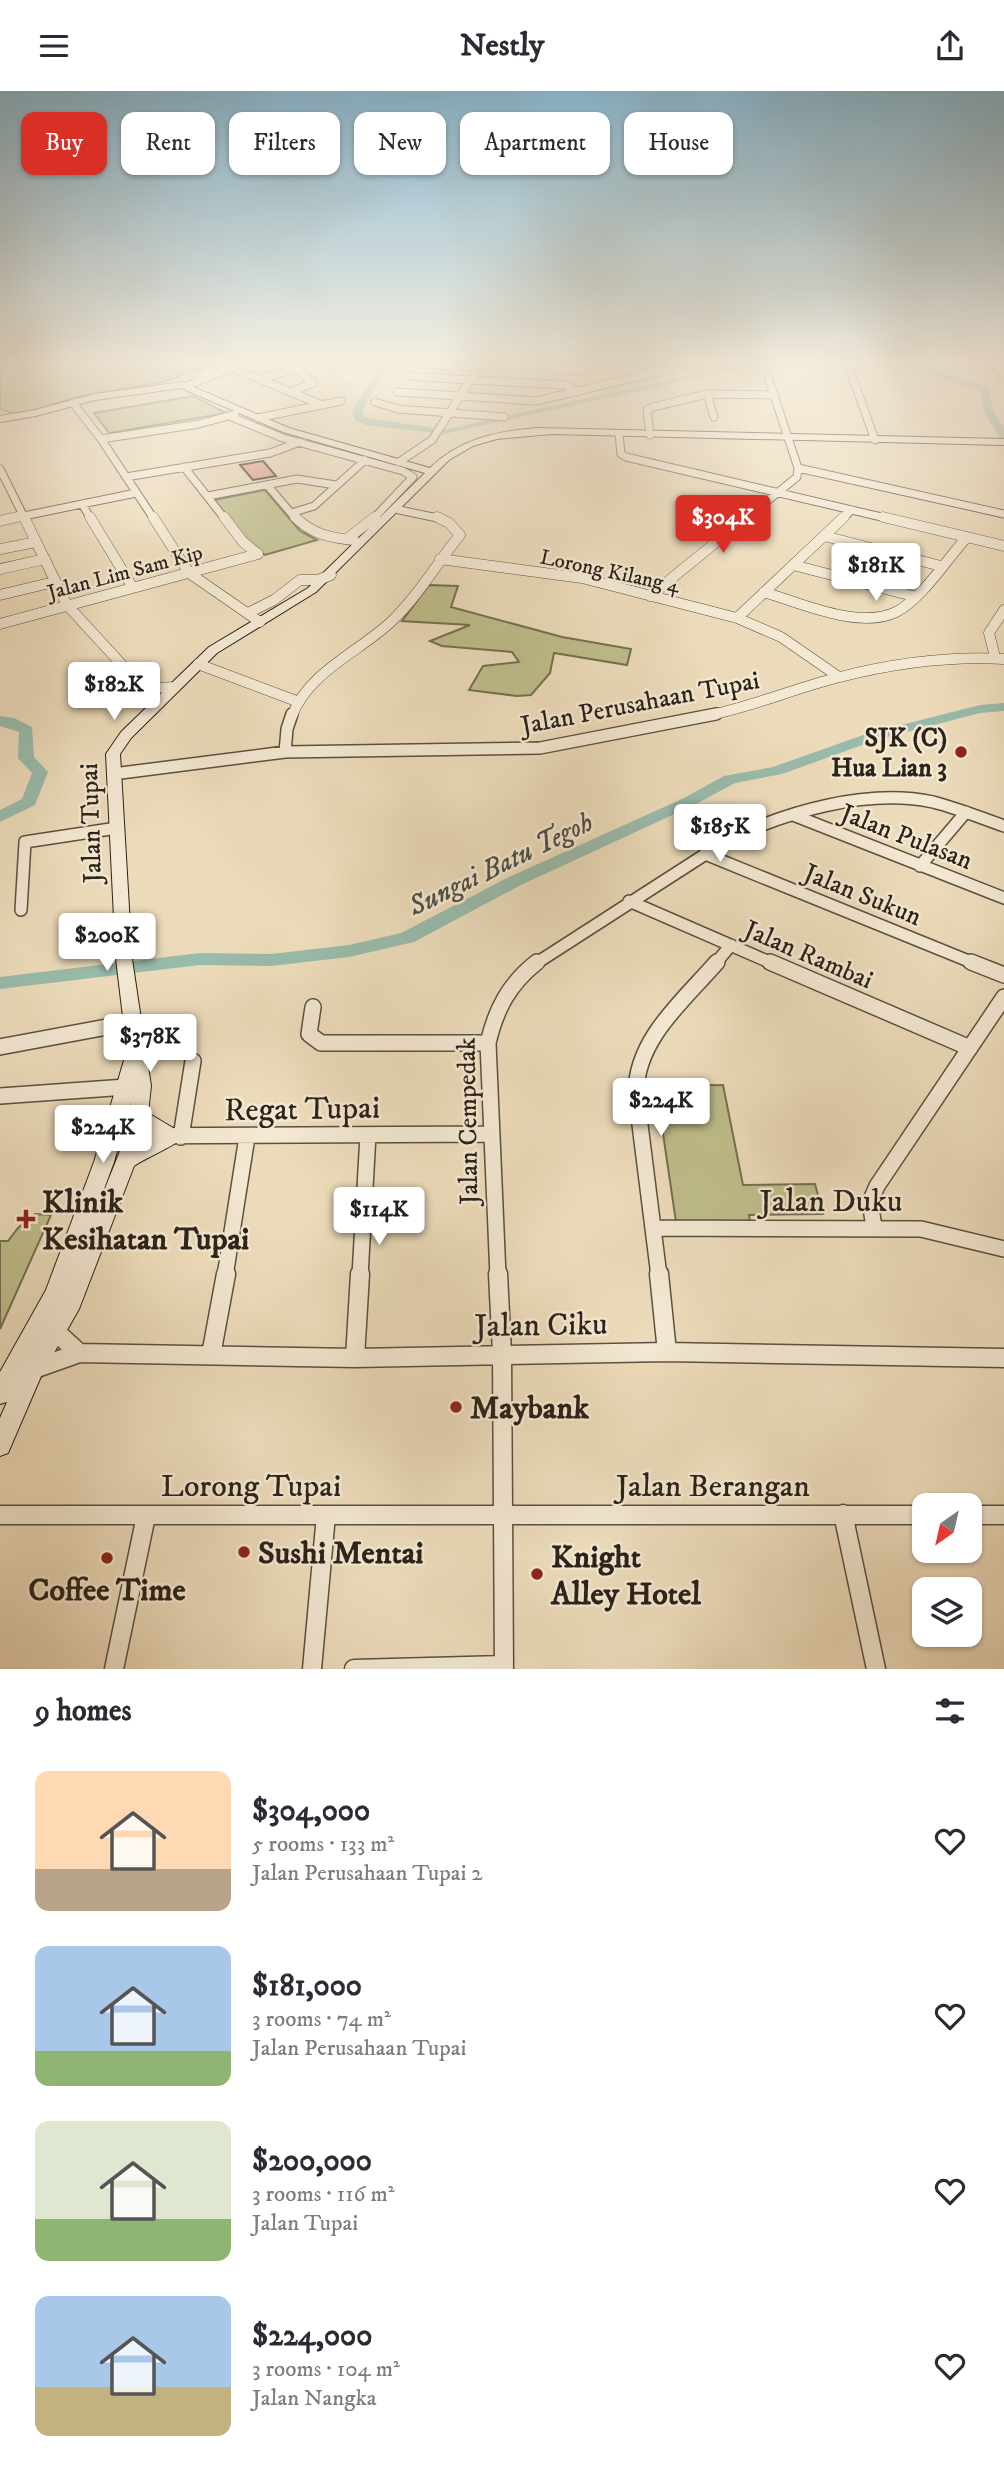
<!DOCTYPE html>
<html lang="en">
<head>
<meta charset="utf-8">
<style>
  :root { --surface:#fff; --page:#f2f2f3; --text:#2b2b33; --muted:#7c7c81; --accent:#d93025 }
  body { margin:0; font-family:"IM FELL DW Pica",serif; background:var(--page); color:var(--text); height:100vh; display:flex; flex-direction:column; font-size:26px; white-space:nowrap }
  * { box-sizing:border-box; margin:0 }
  p { font-size:23px; color:var(--muted) }
  .icon { flex:none; width:38px; height:38px; fill:none; stroke:currentColor; stroke-width:2; stroke-linecap:round; stroke-linejoin:round }
  .map { position:relative; height:1578px; overflow:hidden }
  .sheet { display:flex; flex-direction:column; background:var(--surface); flex:1 }
  .sheet>* { flex:none }
  .banner { position:absolute; left:21px; top:21px; width:962px; height:63px; display:flex; gap:14px }
  .needle { width:46px; rotate:214deg }
  .buttons { position:absolute; left:912px; top:1402px; display:grid; gap:14px }
  .buttons a { display:grid; place-items:center; width:70px; height:70px; border-radius:14px; background:var(--surface); box-shadow:0 2px 5px #0004; font-size:35px }
  .price { position:absolute; translate:-50% -60px; padding:0 16px; border-radius:7px; background:#fff; color:#222; font-size:23px; line-height:46px; filter:drop-shadow(0 2px 4px #0008) }
  .price::after { content:''; position:absolute; left:50%; top:42px; width:21px; height:16px; margin-left:-10px; background:inherit; clip-path:polygon(0 0,100% 0,50% 100%) }
  .price.selected { background:var(--accent); color:#fff }
  ul { padding:0; list-style:none }
  li { display:flex; align-items:center; gap:21px; height:175px; padding:0 35px }
  li span { display:grid; place-items:center; flex:none; width:196px; height:140px; border-radius:14px; color:#555 }
  li>.icon { margin-inline-start:auto }
  span .icon { width:84px; height:84px; fill:#fffc; stroke-width:1 }
  li b { font-size:30px }
  h2 { display:flex; justify-content:space-between; align-items:center; height:84px; padding:0 35px; font-size:30px }
  .pill { padding:0 24px; border-radius:14px; background:var(--surface); box-shadow:0 2px 5px #0004; font-size:24px; line-height:63px }
  .pill.selected { background:var(--accent); color:#fff }
  header { display:flex; justify-content:space-between; align-items:center; height:91px; padding:0 35px; background:var(--surface); font-size:32px; font-weight:700 }
  .map>svg:first-child { display:block }
  .green { fill:#bebe8b; stroke:#747052; stroke-width:2 }
  .lines { fill:none; stroke-linecap:round; stroke-linejoin:round }
  .river { fill:#99bbab; fill-rule:evenodd }
  .building { fill:#e59f91; stroke:#2b2219; stroke-width:2 }
  .street-far4-casing { stroke:#5b5041; stroke-width:9 }
  .street-far3-casing { stroke:#5b5041; stroke-width:11 }
  .street-far2-casing { stroke:#5b5041; stroke-width:14 }
  .street-far1-casing { stroke:#5b5041; stroke-width:18 }
  .street-casing { stroke:#5b5041; stroke-width:21 }
  .secondary-casing { stroke:#2b2219; stroke-width:2 }
  .street-far4 { stroke:#f3e8d2; stroke-width:7 }
  .street-far3 { stroke:#f3e8d2; stroke-width:10 }
  .street-far2 { stroke:#f3e8d2; stroke-width:11 }
  .street-far1 { stroke:#f3e8d2; stroke-width:15 }
  .street { stroke:#f3e8d2; stroke-width:18 }
  .secondary { fill:#f3e8d2; fill-rule:evenodd }
  .poi-dot { fill:#8f2418; stroke:#f3e8d2; stroke-width:2.5 }
  .labels { text-anchor:middle; stroke-width:5; stroke-linejoin:round; paint-order:stroke }
  .far-street-label { font-size:21px; fill:#2b2219; stroke:#f3e8d2 }
  .street-label { font-size:26px; fill:#2b2219; stroke:#f3e8d2 }
  .poi-label { font-size:26px; font-weight:bold; fill:#2b2219; stroke:#f3e8d2; text-anchor:end }
  .water-label { font-size:28px; font-style:italic; fill:#4c5045; stroke:#f3e8d2 }
  .near-street-label { font-size:32px; fill:#2b2219; stroke:#f3e8d2 }
  .near-poi-label { font-size:32px; font-weight:bold; fill:#2b2219; stroke:#f3e8d2; text-anchor:start }
</style>
</head>
<body>
<header><svg class="icon" aria-label="menu" viewBox="0 0 24 24"><path d="M4 6h16M4 12h16M4 18h16"/></svg>Nestly<svg class="icon" aria-label="share" viewBox="0 0 24 24"><path d="M12 15V3M7 8l5-5 5 5M5 13v7h14v-7"/></svg></header>
<div class="map">
<svg width="1004" height="1578" viewBox="0 0 1004 1578">
  <rect width="100%" height="100%" fill="#ecdbba"/>
  <filter id="stains"><feTurbulence type="fractalNoise" baseFrequency=".00286" numOctaves="4"/><feColorMatrix values="0 0 0 0 .2 0 0 0 0 .09 0 0 0 0 .02 0 0 0 .5 -.17"/></filter>
  <radialGradient id="worn" r=".72"><stop offset=".6" stop-color="#630" stop-opacity="0"/><stop offset="1" stop-color="#630" stop-opacity=".3"/></radialGradient>
  <path class="green" d="M 0,271 L 222,271 L 162,291 L 79,306 L 17,324 L 0,318 Z
    M 193,305 L 226,322 L 109,342 L 94,322 Z
    M 265,399 L 300,440 L 317,449 L 265,464 L 246,451 L 214,409 Z
    M 429,494 L 458,495 L 451,516 L 562,546 L 631,558 L 627,574 L 554,562 L 550,582 L 531,604 L 517,605 L 469,599 L 483,575 L 519,571 L 512,561 L 442,555 L 430,550 L 470,534 L 402,530 Z
    M 723,994 L 743,1094 L 815,1093 L 823,1123 L 749,1124 L 750,1130 L 676,1131 L 656,995 Z
    M 35,1123 L 51,1124 L 0,1238 L 0,1150 L 8,1150 L 18,1137 Z"/>
  <g class="lines">
    <path class="river" d="M 382,271 L 391,271 L 362,320 L 364,326 L 432,337 L 437,340 L 436,342 L 365,334 L 355,329 L 352,320 Z
      M 751,271 L 770,271 L 444,343 L 439,340 Z
      M 889,271 L 905,271 L 989,296 L 994,321 L 1004,337 L 1004,348 L 1000,347 L 984,321 L 981,300 Z
      M 1004,612 L 1004,620 L 980,622 L 876,649 L 782,683 L 735,692 L 694,714 L 521,794 L 414,851 L 349,866 L 271,875 L 200,874 L 0,898 L 0,886 L 200,862 L 271,863 L 349,854 L 401,842 L 509,786 L 682,708 L 724,685 L 773,676 L 866,643 L 980,614 Z
      M 0,625 L 14,627 L 32,636 L 34,666 L 48,681 L 35,714 L 0,731 L 0,719 L 22,708 L 32,682 L 18,667 L 19,641 L 0,635 Z"/>
  </g>
  <path class="building" d="M 263,370 L 276,385 L 253,389 L 240,374 Z
    M 104,824 L 109,845 L 102,847 L 111,857 L 89,863 L 85,857 L 73,861 L 67,855 L 75,851 L 68,831 Z"/>
  <g class="lines">
    <defs>
      <path id="street-far4" d="M 289,271 L 313,292 L 291,301
        M 332,271 L 333,278
        M 641,271 L 657,282
        M 694,271 L 707,279
        M 994,271 L 1004,284
        M 406,272 L 479,276
        M 481,273 L 583,279 L 615,271
        M 230,276 L 322,314
        M 851,282 L 875,349
        M 200,284 L 211,278 L 206,271
        M 409,285 L 469,289
        M 260,288 L 296,278
        M 470,289 L 566,294 L 578,301
        M 186,295 L 246,271
        M 397,301 L 536,310 L 695,272
        M 707,303 L 714,326
        M 375,311 L 398,318 L 504,326
        M 73,312 L 101,348 L 154,428
        M 229,325 L 283,347 L 403,380 L 413,386 L 373,428
        M 258,327 L 341,310
        M 619,343 L 621,363 L 626,366 L 890,428
        M 650,344 L 647,319 L 653,316 L 707,303 L 775,304
        M 101,348 L 199,333 L 235,323
        M 399,371 L 432,349 L 482,271
        M 184,376 L 225,428
        M 798,377 L 1004,423
        M 0,378 L 25,428
        M 126,386 L 270,362 L 300,351
        M 268,395 L 296,428
        M 208,405 L 297,388 L 336,394
        M 82,413 L 91,428
        M 395,418 L 442,428
        M 291,422 L 314,415 L 365,369
        M 9,428 L 136,402
        M 745,428 L 797,386 L 798,377 L 768,286
        M 842,428 L 852,419"/>
      <path id="street-far3" d="M 24,426 L 67,514 L 158,613
        M 90,426 L 133,497
        M 153,426 L 189,482 L 260,531
        M 224,426 L 243,451 L 258,463
        M 295,426 C 312,443 330,447 354,449
        M 883,426 L 1004,455
        M 0,430 L 17,426
        M 824,445 L 941,475
        M 347,448 L 375,426
        M 0,458 L 36,451
        M 440,468 L 582,487 L 737,527 L 781,546 L 839,586
        M 793,474 L 913,505
        M 0,478 L 45,468
        M 764,501 C 800,512 860,539 896,521 C 922,508 947,468 967,446
        M 0,504 L 54,491
        M 650,505 L 747,426
        M 248,522 L 274,509 L 300,489 L 318,489 L 331,484
        M 737,527 L 844,426
        M 0,533 L 258,463
        M 995,566 L 989,542 L 1004,519
        M 198,573 L 299,611
        M 138,592 L 154,597 L 175,596
        M 292,625 C 308,581 361,560 393,529 C 419,504 437,472 460,444 L 449,432 L 437,426
        M 706,625 C 752,616 795,597 840,586 C 895,572 948,565 1004,568"/>
      <path id="street-far2" d="M 285,661 L 287,638 L 292,623
        M 113,683 L 285,661 L 540,657 L 716,623
        M 793,724 L 1004,807
        M 705,763 L 976,873
        M 920,775 L 966,721
        M 629,810 L 774,873
        M 21,819 L 25,751 L 117,737
        M 535,873 L 726,750 C 785,721 867,697 933,711 C 957,717 981,727 1004,735
        M 715,873 L 731,854"/>
      <path id="street-far1" d="M 770,871 L 970,957
        M 971,871 L 1004,884
        M 313,916 L 309,943 L 321,952 L 488,952
        M 0,956 L 134,931
        M 0,1005 L 126,996
        M 113,1045 L 491,1043
        M 181,1046 L 193,970
        M 874,1136 L 870,1111 L 877,1095 L 1004,906
        M 654,1137 L 921,1138 L 1004,1158
        M 225,1185 L 247,1046
        M 360,1185 L 368,1044
        M 498,1185 L 488,952 C 496,918 509,893 537,871
        M 659,1185 L 636,1002 C 636,948 684,909 717,871"/>
      <path id="street" d="M 498,1183 L 502,1263 L 504,1578
        M 659,1183 L 667,1261
        M 56,1241 L 79,1262
        M 211,1264 L 226,1183
        M 355,1267 L 360,1183
        M 34,1278 L 79,1262 L 355,1267 L 667,1261 L 1004,1267
        M 843,1423 L 876,1578
        M 0,1424 L 924,1424
        M 970,1424 L 1004,1424
        M 114,1578 L 146,1425
        M 312,1578 L 326,1424
        M 354,1578 L 504,1574"/>
      <path id="secondary" d="M 182,291 L 289,337 L 430,377 C 460,348 497,340 538,337 L 1004,348 L 1004,354 L 552,343 L 497,348 L 473,355 L 449,369 L 316,501 L 217,562 L 131,647 L 120,663 L 132,868 L 151,995 L 148,1022 L 180,1041 L 183,1046 C 179,1053 145,1067 134,1075 L 79,1218 L 42,1283 L 8,1362 L 0,1365 L 0,1327 L 7,1311 L 0,1313 L 0,1281 L 46,1199 L 94,1071 L 127,959 L 116,868 L 106,663 L 121,641 L 209,556 L 308,497 L 425,382 L 283,341 L 181,297 L 95,309 L 36,325 L 0,331 L 0,325 L 35,319 L 94,303 ZM 131,1011 L 126,1045 L 94,1125 L 114,1071 ZM 146,1039 L 156,1045 L 144,1050 Z"/>
    </defs>
    <use href="#street-far4" class="street-far4-casing"/>
    <use href="#street-far3" class="street-far3-casing"/>
    <use href="#street-far2" class="street-far2-casing"/>
    <use href="#street-far1" class="street-far1-casing"/>
    <use href="#street" class="street-casing"/>
    <use href="#secondary" class="secondary-casing"/>
    <use href="#street-far4" class="street-far4"/>
    <use href="#street-far3" class="street-far3"/>
    <use href="#street-far2" class="street-far2"/>
    <use href="#street-far1" class="street-far1"/>
    <use href="#street" class="street"/>
    <use href="#secondary" class="secondary"/>
  </g>
  <linearGradient id="sky" x2="0" y2="1"><stop stop-color="#88b7d0"/><stop offset="0.55" stop-color="#f6efe0"/><stop offset="1" stop-color="#f6efe0" stop-opacity="0"/></linearGradient>
  <rect width="1004" height="492" fill="url(#sky)"/>
  <g class="poi-dot">
    <circle cx="961" cy="661" r="7"/>
    <path d="M22.5 1117.5h7v7h7v7h-7v7h-7v-7h-7v-7h7z"/>
    <circle cx="456" cy="1316" r="7"/>
    <circle cx="244" cy="1461" r="7"/>
    <circle cx="107" cy="1467" r="7"/>
    <circle cx="537" cy="1483" r="7"/>
  </g>
  <g class="labels">
    <g class="far-street-label">
      <text transform="translate(610 480) rotate(12)" y="7">Lorong Kilang 4</text>
      <text transform="translate(125 481) rotate(-15)" y="7">Jalan Lim Sam Kip</text>
    </g>
    <g class="street-label">
      <text transform="translate(640 611) rotate(-11)" y="9">Jalan Perusahaan Tupai</text>
      <text transform="translate(90 732) rotate(-92)" y="9">Jalan Tupai</text>
      <text transform="translate(907 745) rotate(21)" y="9">Jalan Pulasan</text>
      <text transform="translate(863 803) rotate(22)" y="9">Jalan Sukun</text>
      <text transform="translate(809 863) rotate(23)" y="9">Jalan Rambai</text>
      <text transform="translate(467 1030) rotate(-91)" y="9">Jalan Cempedak</text>
    </g>
    <g class="poi-label">
      <text x="947" y="655">SJK (C)<tspan x="947" dy="30">Hua Lian 3</tspan></text>
    </g>
    <g class="water-label">
      <text transform="translate(500 772) rotate(-26)" y="10">Sungai Batu Tegoh</text>
    </g>
    <g class="near-street-label">
      <text transform="translate(302 1017) rotate(-1)" y="11">Regat Tupai</text>
      <text x="831" y="1120">Jalan Duku</text>
      <text transform="translate(541 1233) rotate(-1)" y="11">Jalan Ciku</text>
      <text x="251" y="1405">Lorong Tupai</text>
      <text x="713" y="1405">Jalan Berangan</text>
    </g>
    <g class="near-poi-label">
      <text x="42" y="1121">Klinik<tspan x="42" dy="37">Kesihatan Tupai</tspan></text>
      <text x="470" y="1327">Maybank</text>
      <text x="258" y="1472">Sushi Mentai</text>
      <text x="551" y="1476">Knight<tspan x="551" dy="37">Alley Hotel</tspan></text>
      <text x="107" y="1509" text-anchor="middle">Coffee Time</text>
    </g>
  </g>
  <rect width="100%" height="100%" filter="url(#stains)"/>
  <rect width="100%" height="100%" fill="url(#worn)"/>
</svg>
<div class="buttons">
<a><svg class="needle" viewBox="-14 -14 28 28"><path d="M0-13l5 13h-10z" fill="#e53935"/><path d="M0 13l5-13h-10z" fill="#7c7c81"/></svg></a>
<a><svg class="icon" aria-label="layers" viewBox="0 0 24 24"><path d="M12 4l9 5-9 5-9-5zM3 14l9 5 9-5"/></svg></a>
</div>
<b class="price selected" style="left:723px;top:464px">$304K</b>
<b class="price" style="left:876px;top:512px">$181K</b>
<b class="price" style="left:114px;top:631px">$182K</b>
<b class="price" style="left:720px;top:773px">$185K</b>
<b class="price" style="left:107px;top:882px">$200K</b>
<b class="price" style="left:150px;top:983px">$378K</b>
<b class="price" style="left:661px;top:1047px">$224K</b>
<b class="price" style="left:103px;top:1074px">$224K</b>
<b class="price" style="left:379px;top:1156px">$114K</b>
<div class="banner">
<a class="pill selected">Buy</a>
<a class="pill">Rent</a>
<a class="pill">Filters</a>
<a class="pill">New</a>
<a class="pill">Apartment</a>
<a class="pill">House</a>
</div>
</div>
<section class="sheet">
<h2>9 homes<svg class="icon" aria-label="filters" viewBox="0 0 24 24"><path d="M4 7h16M4 17h16"/><circle cx="9" cy="7" r="2"/><circle cx="15" cy="17" r="2"/></svg></h2>
<ul>
<li><span style="background:linear-gradient(#ffd9b3 70%,#b9a48a 0)"><svg class="icon" aria-label="home" viewBox="0 0 24 24"><path d="M3 11l9-7 9 7M6 9v11h12V9"/></svg></span><div><b>$304,000</b><p>5 rooms · 133 m²</p><p>Jalan Perusahaan Tupai 2</p></div><svg class="icon" aria-label="heart" viewBox="0 0 24 24"><path d="M12 20l-8-8c-3-5 5-10 8-4 3-6 11-1 8 4z"/></svg></li>
<li><span style="background:linear-gradient(#a9c7e8 75%,#8fb573 0)"><svg class="icon" aria-label="home" viewBox="0 0 24 24"><path d="M3 11l9-7 9 7M6 9v11h12V9"/></svg></span><div><b>$181,000</b><p>3 rooms · 74 m²</p><p>Jalan Perusahaan Tupai</p></div><svg class="icon" aria-label="heart" viewBox="0 0 24 24"><path d="M12 20l-8-8c-3-5 5-10 8-4 3-6 11-1 8 4z"/></svg></li>
<li><span style="background:linear-gradient(#dfe7d0 70%,#8fb573 0)"><svg class="icon" aria-label="home" viewBox="0 0 24 24"><path d="M3 11l9-7 9 7M6 9v11h12V9"/></svg></span><div><b>$200,000</b><p>3 rooms · 116 m²</p><p>Jalan Tupai</p></div><svg class="icon" aria-label="heart" viewBox="0 0 24 24"><path d="M12 20l-8-8c-3-5 5-10 8-4 3-6 11-1 8 4z"/></svg></li>
<li><span style="background:linear-gradient(#a9c7e8 65%,#c2b280 0)"><svg class="icon" aria-label="home" viewBox="0 0 24 24"><path d="M3 11l9-7 9 7M6 9v11h12V9"/></svg></span><div><b>$224,000</b><p>3 rooms · 104 m²</p><p>Jalan Nangka</p></div><svg class="icon" aria-label="heart" viewBox="0 0 24 24"><path d="M12 20l-8-8c-3-5 5-10 8-4 3-6 11-1 8 4z"/></svg></li>
</ul>
</section>
</body>
</html>
